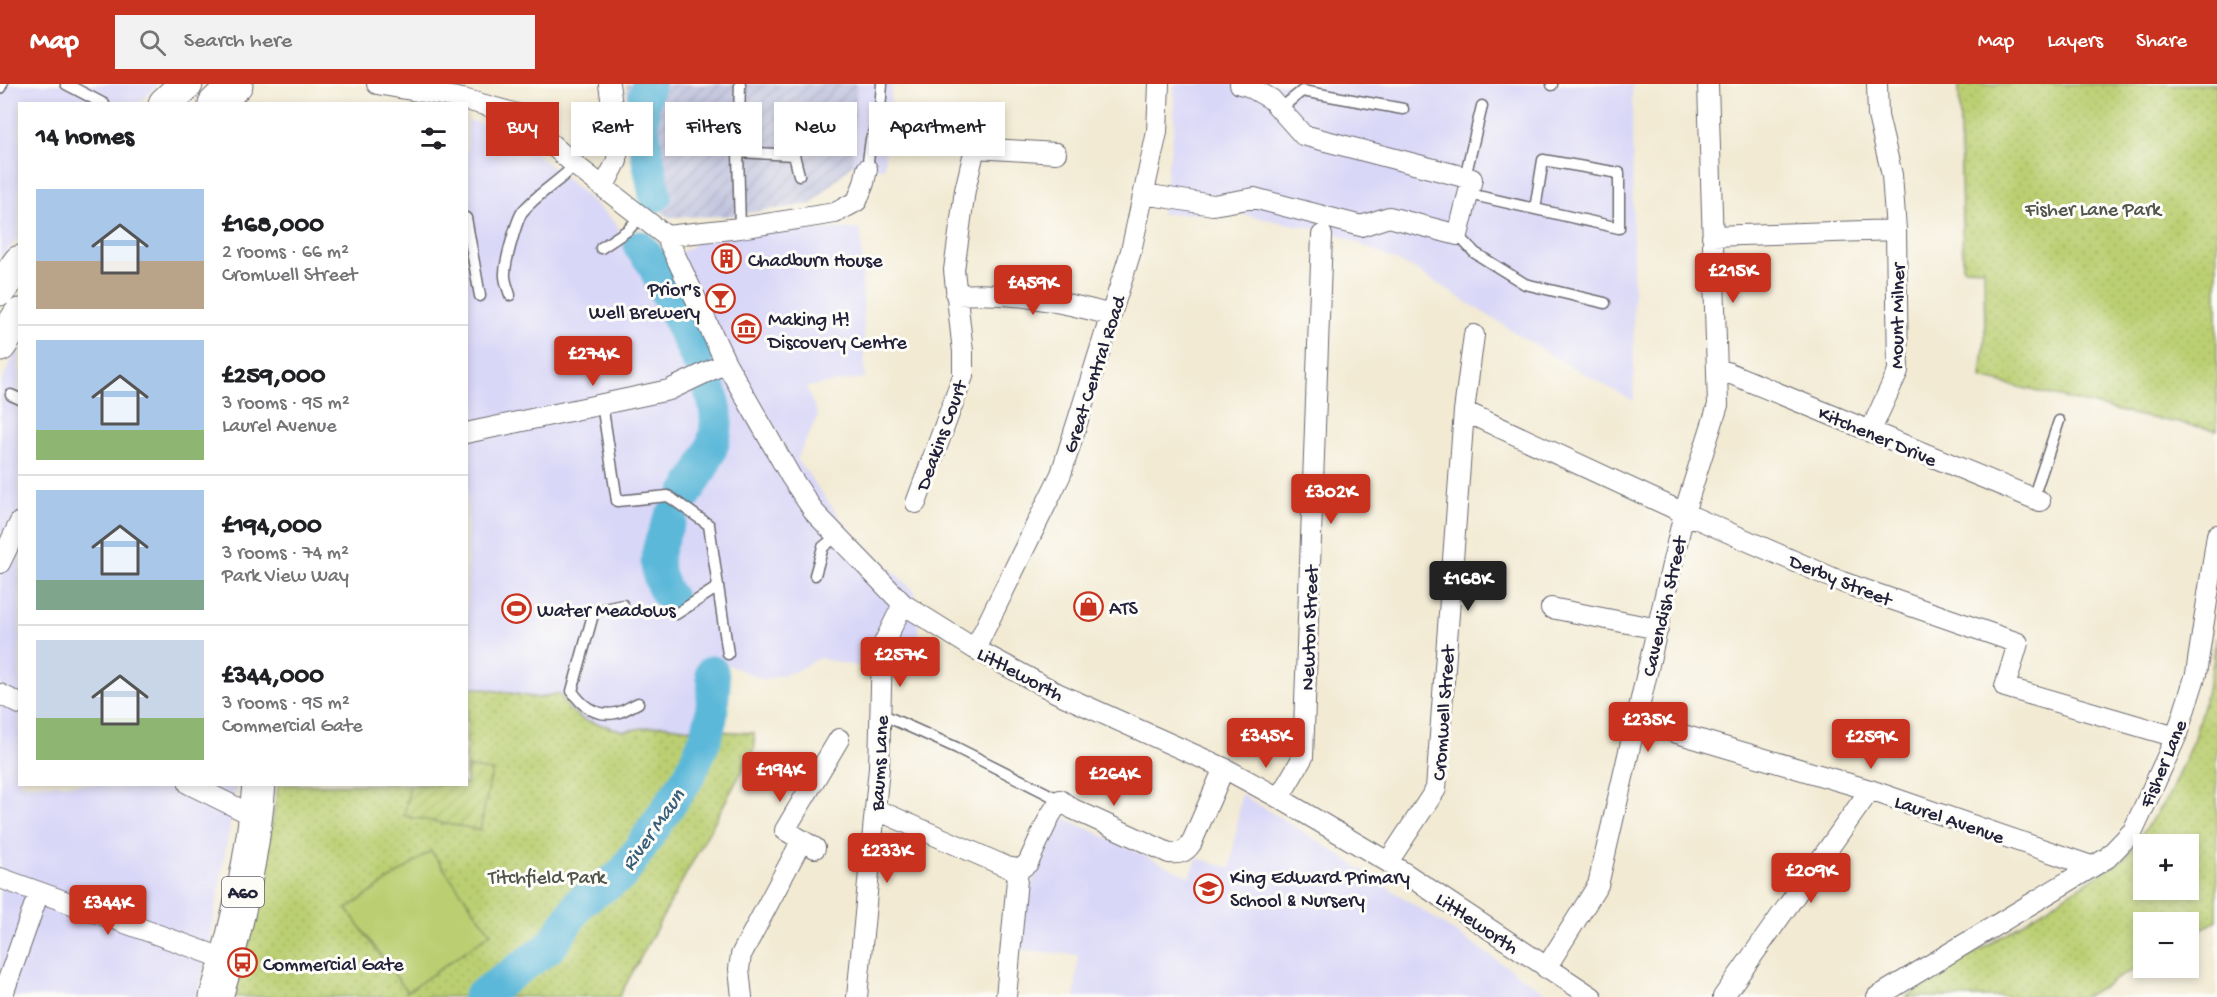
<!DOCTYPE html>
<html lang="en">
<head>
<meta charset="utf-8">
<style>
  :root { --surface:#fff; --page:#f2f2f2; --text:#202124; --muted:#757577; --line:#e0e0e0; --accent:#c8321e }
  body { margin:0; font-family:"Gochi Hand",sans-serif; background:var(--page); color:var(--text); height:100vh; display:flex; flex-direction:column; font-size:22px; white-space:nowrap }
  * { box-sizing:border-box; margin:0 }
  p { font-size:20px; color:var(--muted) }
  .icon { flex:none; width:33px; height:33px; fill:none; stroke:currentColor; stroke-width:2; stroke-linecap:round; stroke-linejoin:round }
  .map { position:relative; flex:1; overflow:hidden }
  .sheet { position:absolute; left:18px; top:18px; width:450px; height:684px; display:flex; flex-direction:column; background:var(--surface); border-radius:0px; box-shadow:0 3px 9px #0003 }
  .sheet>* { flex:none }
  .guide { position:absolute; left:486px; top:18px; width:570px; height:54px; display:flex; gap:12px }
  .fabs { position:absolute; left:2133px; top:750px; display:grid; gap:12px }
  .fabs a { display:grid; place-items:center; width:66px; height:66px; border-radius:0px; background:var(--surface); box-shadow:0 3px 9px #0003; font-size:30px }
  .price { position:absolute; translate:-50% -51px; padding:0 14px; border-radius:6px; background:var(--accent); color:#fff; font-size:20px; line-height:39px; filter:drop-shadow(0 2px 3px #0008) }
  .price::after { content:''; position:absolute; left:50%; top:36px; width:18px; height:14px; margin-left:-9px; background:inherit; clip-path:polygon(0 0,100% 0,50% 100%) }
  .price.current { background:#222; color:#fff }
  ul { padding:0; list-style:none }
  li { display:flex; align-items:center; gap:18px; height:150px; padding:0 18px }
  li+li { border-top:2px solid var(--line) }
  li span { display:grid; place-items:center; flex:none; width:168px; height:120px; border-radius:0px; color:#555 }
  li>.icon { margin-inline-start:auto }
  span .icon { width:72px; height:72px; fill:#fffc; stroke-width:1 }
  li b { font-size:26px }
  h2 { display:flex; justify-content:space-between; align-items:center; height:72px; padding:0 18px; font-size:26px }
  .pill { padding:0 21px; border-radius:0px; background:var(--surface); box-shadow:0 3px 9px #0003; font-size:21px; line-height:54px }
  .pill.current { background:var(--accent); color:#fff }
  header { display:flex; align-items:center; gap:36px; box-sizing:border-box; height:84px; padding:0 30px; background:var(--accent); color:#fff }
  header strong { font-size:28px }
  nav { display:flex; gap:33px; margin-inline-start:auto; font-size:21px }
  .search { width:420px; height:54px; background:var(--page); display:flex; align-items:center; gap:15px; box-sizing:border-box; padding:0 21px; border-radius:0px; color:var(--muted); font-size:22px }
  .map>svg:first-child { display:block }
  .built { fill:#d9d7f7 }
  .industrial { fill:url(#industrial-furrows) }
  .park { fill:url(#park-dots); stroke:#6e7856; stroke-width:1.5; fill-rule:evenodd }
  .garden { fill:url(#garden-furrows); stroke:#6e7856; stroke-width:1.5 }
  .pitch { fill:#bbcf72; stroke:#6e7856; stroke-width:1.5 }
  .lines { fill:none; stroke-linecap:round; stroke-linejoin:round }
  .river { stroke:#5bb8d9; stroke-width:33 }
  .service-casing { stroke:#6b6870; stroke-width:13 }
  .minor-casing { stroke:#6b6870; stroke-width:22 }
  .trunk-casing { stroke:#6b6870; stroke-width:35 }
  .service { stroke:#fff; stroke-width:10 }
  .minor { stroke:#fff; stroke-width:20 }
  .trunk { stroke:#fff; stroke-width:33 }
  .labels { text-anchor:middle; stroke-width:6; stroke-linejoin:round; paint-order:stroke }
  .shield { fill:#fdfcf7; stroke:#646373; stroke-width:1.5 }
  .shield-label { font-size:18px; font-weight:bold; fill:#22223b }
  .park-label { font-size:20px; fill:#50564c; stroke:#fdfcf7 }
  .poi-label { font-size:20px; fill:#22223b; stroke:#fdfcf7; text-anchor:start }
  .street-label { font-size:20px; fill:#22223b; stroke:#fdfcf7 }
  .water-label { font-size:21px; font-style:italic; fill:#395e7a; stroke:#fdfcf7 }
</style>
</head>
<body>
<header>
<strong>Map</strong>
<div class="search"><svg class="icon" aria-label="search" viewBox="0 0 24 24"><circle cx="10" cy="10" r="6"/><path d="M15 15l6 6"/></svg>Search here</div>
<nav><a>Map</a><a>Layers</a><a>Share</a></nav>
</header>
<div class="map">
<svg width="2217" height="913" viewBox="0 0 2217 913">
  <defs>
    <pattern id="industrial-furrows" width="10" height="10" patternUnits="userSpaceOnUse" patternTransform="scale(1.5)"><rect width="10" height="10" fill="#c0c2dd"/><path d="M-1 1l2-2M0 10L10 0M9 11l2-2" fill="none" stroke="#a5a6bf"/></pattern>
    <pattern id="park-dots" width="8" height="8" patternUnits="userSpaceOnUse" patternTransform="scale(1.5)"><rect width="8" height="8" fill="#bbcf72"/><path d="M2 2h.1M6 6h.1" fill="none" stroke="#a0b164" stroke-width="1.8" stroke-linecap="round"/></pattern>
    <pattern id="garden-furrows" width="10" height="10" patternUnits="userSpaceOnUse" patternTransform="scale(1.5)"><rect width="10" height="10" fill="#bbcf72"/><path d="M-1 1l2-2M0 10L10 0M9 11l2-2" fill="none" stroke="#a0b164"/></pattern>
  </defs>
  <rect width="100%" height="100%" fill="#fdfcf7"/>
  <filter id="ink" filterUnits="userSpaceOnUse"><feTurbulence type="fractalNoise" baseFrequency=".0167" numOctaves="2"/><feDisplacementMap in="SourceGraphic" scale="12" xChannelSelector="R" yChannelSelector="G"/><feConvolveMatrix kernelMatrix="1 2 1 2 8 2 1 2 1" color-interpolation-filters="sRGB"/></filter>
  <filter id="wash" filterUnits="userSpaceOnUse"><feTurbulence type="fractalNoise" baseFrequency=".008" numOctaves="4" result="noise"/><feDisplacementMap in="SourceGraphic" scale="24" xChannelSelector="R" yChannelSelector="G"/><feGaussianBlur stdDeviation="1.35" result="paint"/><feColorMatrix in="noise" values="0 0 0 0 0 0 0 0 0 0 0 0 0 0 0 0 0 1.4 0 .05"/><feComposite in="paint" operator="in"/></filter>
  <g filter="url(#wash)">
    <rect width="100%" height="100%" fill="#f2ead3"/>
    <path class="built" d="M 0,0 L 159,0 L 139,19 L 20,20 L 19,153 L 0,174 Z
      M 857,0 L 892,0 L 884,84 L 852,81 Z
      M 1174,0 L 1632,0 L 1634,317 L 1554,273 L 1416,186 L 1336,149 L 1235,129 L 1161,130 L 1174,43 Z
      M 467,36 L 508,46 L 578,105 L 616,139 L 642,187 L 691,163 L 701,154 L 819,143 L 819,146 L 840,144 L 861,146 L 865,294 L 806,303 L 818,331 L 797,375 L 849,446 L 915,508 L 919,553 L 860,583 L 819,574 L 796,587 L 764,596 L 719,577 L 700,587 L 703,619 L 697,646 L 662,641 L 624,647 L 584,636 L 569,625 L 559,609 L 539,614 L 472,603 L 467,608 Z
      M 19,259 L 20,700 L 237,701 L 206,879 L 195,913 L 0,913 L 0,301 Z
      M 1241,710 L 1323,760 L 1552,913 L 1075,913 L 1078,871 L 1022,866 L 1025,815 L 1063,733 L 1190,793 L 1197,774 L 1231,784 Z"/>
    <path class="industrial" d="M 626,0 L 857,0 L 852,81 L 811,120 L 726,132 L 668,133 L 649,116 L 640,101 L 634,84 Z"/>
    <path class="park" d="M 1959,0 L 2217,0 L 2217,346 L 2135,331 L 1981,294 L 1985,255 L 1984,185 L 1963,184 Z
      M 2217,552 L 2217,836 L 2189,854 L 2188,838 L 2144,838 L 2143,880 L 2084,913 L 1906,913 L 2125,774 L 2169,711 L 2194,654 L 2211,591 ZM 2144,760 L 2188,760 L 2188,806 L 2144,806 Z
      M 472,603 L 539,614 L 559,609 L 569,625 L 584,636 L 624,647 L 662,641 L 697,646 L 754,649 L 755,663 L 619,913 L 234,913 C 255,843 267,772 278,701 L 466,700 L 467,608 Z"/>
    <path class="garden" d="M 467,683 L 492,687 L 480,746 L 404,732 L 410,701 L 466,700 Z"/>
    <path class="pitch" d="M 431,767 L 491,849 L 407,908 L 347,825 Z"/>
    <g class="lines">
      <path class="river" d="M 649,0 C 634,29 650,80 655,112
        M 640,163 L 652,178 L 697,275
        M 685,412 C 707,376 728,347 709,304
        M 670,514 C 649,485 657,463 671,433
        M 479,913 L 551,862 L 581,817 L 622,791 L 689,692 L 706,653 L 711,634 L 714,599 L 712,588"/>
    </g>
  </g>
  <g filter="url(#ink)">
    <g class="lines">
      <defs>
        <path id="service" d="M 66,0 L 104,20
          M 1552,0 L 1552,1
          M 0,4 L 2,0
          M 1280,25 L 1302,7 L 1403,25
          M 738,68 L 794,71 L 799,91
          M 867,85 L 871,55 L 879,38 L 882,0
          M 1465,93 L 1482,22
          M 1469,110 L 1619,144 L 1619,89 L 1543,76 L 1535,125
          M 466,134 L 480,212
          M 740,144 L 738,68 L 740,0
          M 1458,151 L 1475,169 L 1525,200 L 1605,219
          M 601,164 L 628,146 L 641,132
          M 510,211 C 508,204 504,196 505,189 C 505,178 517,134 523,127 C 538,109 559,98 575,81
          M 11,311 L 20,315
          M 602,320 L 617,417 L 668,412 L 709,441 L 728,570
          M 2033,414 L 2059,337
          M 815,491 L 823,463 L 837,452
          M 623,521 L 594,527 L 572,607 C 582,622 596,633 616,629 C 623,628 631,622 638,619
          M 676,530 L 718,503
          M 881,630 L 957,664 L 1060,716"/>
        <path id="minor" d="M 377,0 L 463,15 L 517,30 L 575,81 L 666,152 L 726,279 L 791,393 L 815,429 L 903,520 L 975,565 L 1057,609 L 1224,684 L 1279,714 L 1388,778 L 1592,913
          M 604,102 L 617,77 L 617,56 L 609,0
          M 1144,110 L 1213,121 L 1254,114 L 1361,142 L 1389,133 L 1458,151 L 1472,95 L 1303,51 L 1271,15 L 1248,2 L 1240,0
          M 666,152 L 740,144 L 835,129 L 857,117 L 864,99 L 867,85
          M 1712,152 L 1896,146
          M 956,211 C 1010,207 1060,217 1111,231
          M 1717,284 L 2040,417
          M 1464,327 L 1684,429 L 1842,498 L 2018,559 L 2005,603 L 2176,653
          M 1870,348 L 1898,287 L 1896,146 L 1892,91 L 1878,32 L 1877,0
          M 466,349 L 669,306 L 726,279
          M 916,419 L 963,292 L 963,268 L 954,186 L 965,106 L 975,64 L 1056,69
          M 0,479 L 20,438
          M 1551,524 L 1658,545
          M 975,565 L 1061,390 L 1131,167 L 1157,48 L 1159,0
          M 0,610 L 20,620
          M 1636,637 L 1870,706 L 2091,782
          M 189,700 L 256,733
          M 1279,714 L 1303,673 L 1322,151
          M 875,725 L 1007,783 L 1018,785
          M 815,764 L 785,746 L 839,655
          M 1388,778 L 1436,705 L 1464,327 L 1474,251
          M 1018,785 L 1023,783 L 1028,779 L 1050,732 L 1060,716 L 1073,725 L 1169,769 C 1179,770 1185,769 1191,760 L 1224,684
          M 0,794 L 228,876
          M 1546,884 L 1598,801 L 1684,429 L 1718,321 L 1708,0
          M 2,913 L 39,808
          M 742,913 L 739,885 L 741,871 L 802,756
          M 857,913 L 879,684 L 882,563 L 903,520
          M 1006,913 L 1018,785
          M 1723,913 L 1870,706
          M 1877,913 L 2107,774 L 2133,747 L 2176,653 L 2196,590 L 2217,451"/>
        <path id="trunk" d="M 165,20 L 186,0
          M 215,20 L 236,0
          M 0,205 L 20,178
          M 0,261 L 20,231
          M 216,913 C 237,844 253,772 259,700"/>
      </defs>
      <use href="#service" class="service-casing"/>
      <use href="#minor" class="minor-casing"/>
      <use href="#trunk" class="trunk-casing"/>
      <use href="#service" class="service"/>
      <use href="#minor" class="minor"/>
      <use href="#trunk" class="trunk"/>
    </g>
  </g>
  <defs>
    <symbol id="building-ring" viewBox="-11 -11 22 22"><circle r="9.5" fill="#fdfcf7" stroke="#c8321e" stroke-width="1.5"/><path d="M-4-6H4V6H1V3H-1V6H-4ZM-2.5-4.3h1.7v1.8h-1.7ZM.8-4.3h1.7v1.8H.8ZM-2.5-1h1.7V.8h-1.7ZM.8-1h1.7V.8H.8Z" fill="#c8321e"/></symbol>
    <symbol id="bar-ring" viewBox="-11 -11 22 22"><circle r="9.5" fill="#fdfcf7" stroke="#c8321e" stroke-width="1.5"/><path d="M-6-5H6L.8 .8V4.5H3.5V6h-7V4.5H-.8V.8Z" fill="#c8321e"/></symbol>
    <symbol id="museum-ring" viewBox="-11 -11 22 22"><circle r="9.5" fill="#fdfcf7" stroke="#c8321e" stroke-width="1.5"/><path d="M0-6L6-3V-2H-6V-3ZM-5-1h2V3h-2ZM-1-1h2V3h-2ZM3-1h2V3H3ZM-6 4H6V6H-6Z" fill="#c8321e"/></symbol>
    <symbol id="shop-ring" viewBox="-11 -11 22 22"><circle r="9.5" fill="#fdfcf7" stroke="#c8321e" stroke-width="1.5"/><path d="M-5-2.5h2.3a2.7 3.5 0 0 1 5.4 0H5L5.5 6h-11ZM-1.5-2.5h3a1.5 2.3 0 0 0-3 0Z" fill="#c8321e"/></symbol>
    <symbol id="stadium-ring" viewBox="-11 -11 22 22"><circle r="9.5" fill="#fdfcf7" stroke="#c8321e" stroke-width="1.5"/><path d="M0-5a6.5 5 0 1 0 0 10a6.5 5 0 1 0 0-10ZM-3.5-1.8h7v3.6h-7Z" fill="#c8321e"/></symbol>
    <symbol id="school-ring" viewBox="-11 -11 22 22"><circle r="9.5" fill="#fdfcf7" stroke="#c8321e" stroke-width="1.5"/><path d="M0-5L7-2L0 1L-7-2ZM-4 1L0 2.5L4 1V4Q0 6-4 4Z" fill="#c8321e"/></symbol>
    <symbol id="bus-ring" viewBox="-11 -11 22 22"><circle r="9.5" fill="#fdfcf7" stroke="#c8321e" stroke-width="1.5"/><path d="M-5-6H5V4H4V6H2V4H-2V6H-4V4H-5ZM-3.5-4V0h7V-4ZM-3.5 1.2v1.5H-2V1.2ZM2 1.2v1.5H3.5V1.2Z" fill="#c8321e"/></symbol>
  </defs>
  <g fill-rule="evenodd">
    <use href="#building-ring" x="710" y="158" width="33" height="33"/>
    <use href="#bar-ring" x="704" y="198" width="33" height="33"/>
    <use href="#museum-ring" x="730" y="228" width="33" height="33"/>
    <use href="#shop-ring" x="1072" y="506" width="33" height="33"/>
    <use href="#stadium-ring" x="500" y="508" width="33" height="33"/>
    <use href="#school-ring" x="1192" y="788" width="33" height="33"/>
    <use href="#bus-ring" x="226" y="862" width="33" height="33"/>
  </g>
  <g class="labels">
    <rect class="shield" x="222" y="793" width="42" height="30" rx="4.5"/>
    <g class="shield-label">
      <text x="243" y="814">A60</text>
    </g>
    <g class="park-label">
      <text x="2093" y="131">Fisher Lane Park</text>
      <text x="547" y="799">Titchfield Park</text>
    </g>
    <g class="poi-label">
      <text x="748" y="182">Chadburn House</text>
      <text x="700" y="211" text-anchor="end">Prior's<tspan x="700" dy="23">Well Brewery</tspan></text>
      <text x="768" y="241">Making It!<tspan x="768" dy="23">Discovery Centre</tspan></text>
      <text x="1109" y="530">ATS</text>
      <text x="537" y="532">Water Meadows</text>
      <text x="1230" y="799">King Edward Primary<tspan x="1230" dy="23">School &amp; Nursery</tspan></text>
      <text x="263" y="886">Commercial Gate</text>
    </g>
    <g class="street-label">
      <text transform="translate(1896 232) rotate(-89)" y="7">Mount Milner</text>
      <text transform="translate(1093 290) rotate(-72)" y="7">Great Central Road</text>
      <text transform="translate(940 351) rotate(-70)" y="7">Deakins Court</text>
      <text transform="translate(1878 351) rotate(23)" y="7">Kitchener Drive</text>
      <text transform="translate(1841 495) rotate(22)" y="7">Derby Street</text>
      <text transform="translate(1663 522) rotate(-77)" y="7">Cavendish Street</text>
      <text transform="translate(1308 544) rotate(-88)" y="7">Newton Street</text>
      <text transform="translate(1021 589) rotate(28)" y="7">Littleworth</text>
      <text transform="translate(1442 629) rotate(-86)" y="7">Cromwell Street</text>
      <text transform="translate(878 679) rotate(-87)" y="7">Baums Lane</text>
      <text transform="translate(2162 679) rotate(-67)" y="7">Fisher Lane</text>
      <text transform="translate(1950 734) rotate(19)" y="7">Laurel Avenue</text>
      <text transform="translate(1478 838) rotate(34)" y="7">Littleworth</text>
    </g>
    <g class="water-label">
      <text transform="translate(652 745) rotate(-55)" y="7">River Maun</text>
    </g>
  </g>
</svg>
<div class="fabs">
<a>+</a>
<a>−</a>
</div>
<b class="price" style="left:1733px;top:220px">£215K</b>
<b class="price" style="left:1033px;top:232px">£459K</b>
<b class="price" style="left:593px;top:303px">£274K</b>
<b class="price" style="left:1331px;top:441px">£302K</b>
<b class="price current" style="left:1468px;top:528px">£168K</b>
<b class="price" style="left:900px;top:604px">£257K</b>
<b class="price" style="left:1648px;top:669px">£235K</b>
<b class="price" style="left:1266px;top:685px">£345K</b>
<b class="price" style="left:1871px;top:686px">£259K</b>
<b class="price" style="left:780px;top:719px">£194K</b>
<b class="price" style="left:1114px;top:723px">£264K</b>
<b class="price" style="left:887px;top:800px">£233K</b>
<b class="price" style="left:1811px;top:820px">£209K</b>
<b class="price" style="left:108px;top:852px">£344K</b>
<div class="guide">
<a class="pill current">Buy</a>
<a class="pill">Rent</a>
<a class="pill">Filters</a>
<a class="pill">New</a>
<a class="pill">Apartment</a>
</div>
<section class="sheet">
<h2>14 homes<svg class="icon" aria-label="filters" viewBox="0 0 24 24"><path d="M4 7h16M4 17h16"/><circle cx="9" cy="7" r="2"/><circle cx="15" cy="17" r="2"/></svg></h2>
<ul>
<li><span style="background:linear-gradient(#a9c7e8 60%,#b9a48a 0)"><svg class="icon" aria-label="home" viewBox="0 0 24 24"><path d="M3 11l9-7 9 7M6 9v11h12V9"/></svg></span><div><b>£168,000</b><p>2 rooms · 66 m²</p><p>Cromwell Street</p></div></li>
<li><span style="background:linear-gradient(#a9c7e8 75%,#8fb573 0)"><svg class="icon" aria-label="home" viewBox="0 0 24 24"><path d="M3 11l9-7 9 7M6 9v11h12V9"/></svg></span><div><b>£259,000</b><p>3 rooms · 95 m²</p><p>Laurel Avenue</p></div></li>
<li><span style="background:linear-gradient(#a9c7e8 75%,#7fa58c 0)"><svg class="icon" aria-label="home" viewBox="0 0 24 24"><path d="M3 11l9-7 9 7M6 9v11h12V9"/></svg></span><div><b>£194,000</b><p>3 rooms · 74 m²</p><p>Park View Way</p></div></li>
<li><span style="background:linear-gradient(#c9d6e8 65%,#8fb573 0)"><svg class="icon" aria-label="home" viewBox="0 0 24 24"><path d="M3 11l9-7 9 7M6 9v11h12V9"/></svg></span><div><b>£344,000</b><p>3 rooms · 95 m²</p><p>Commercial Gate</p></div></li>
</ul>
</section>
</div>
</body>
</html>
